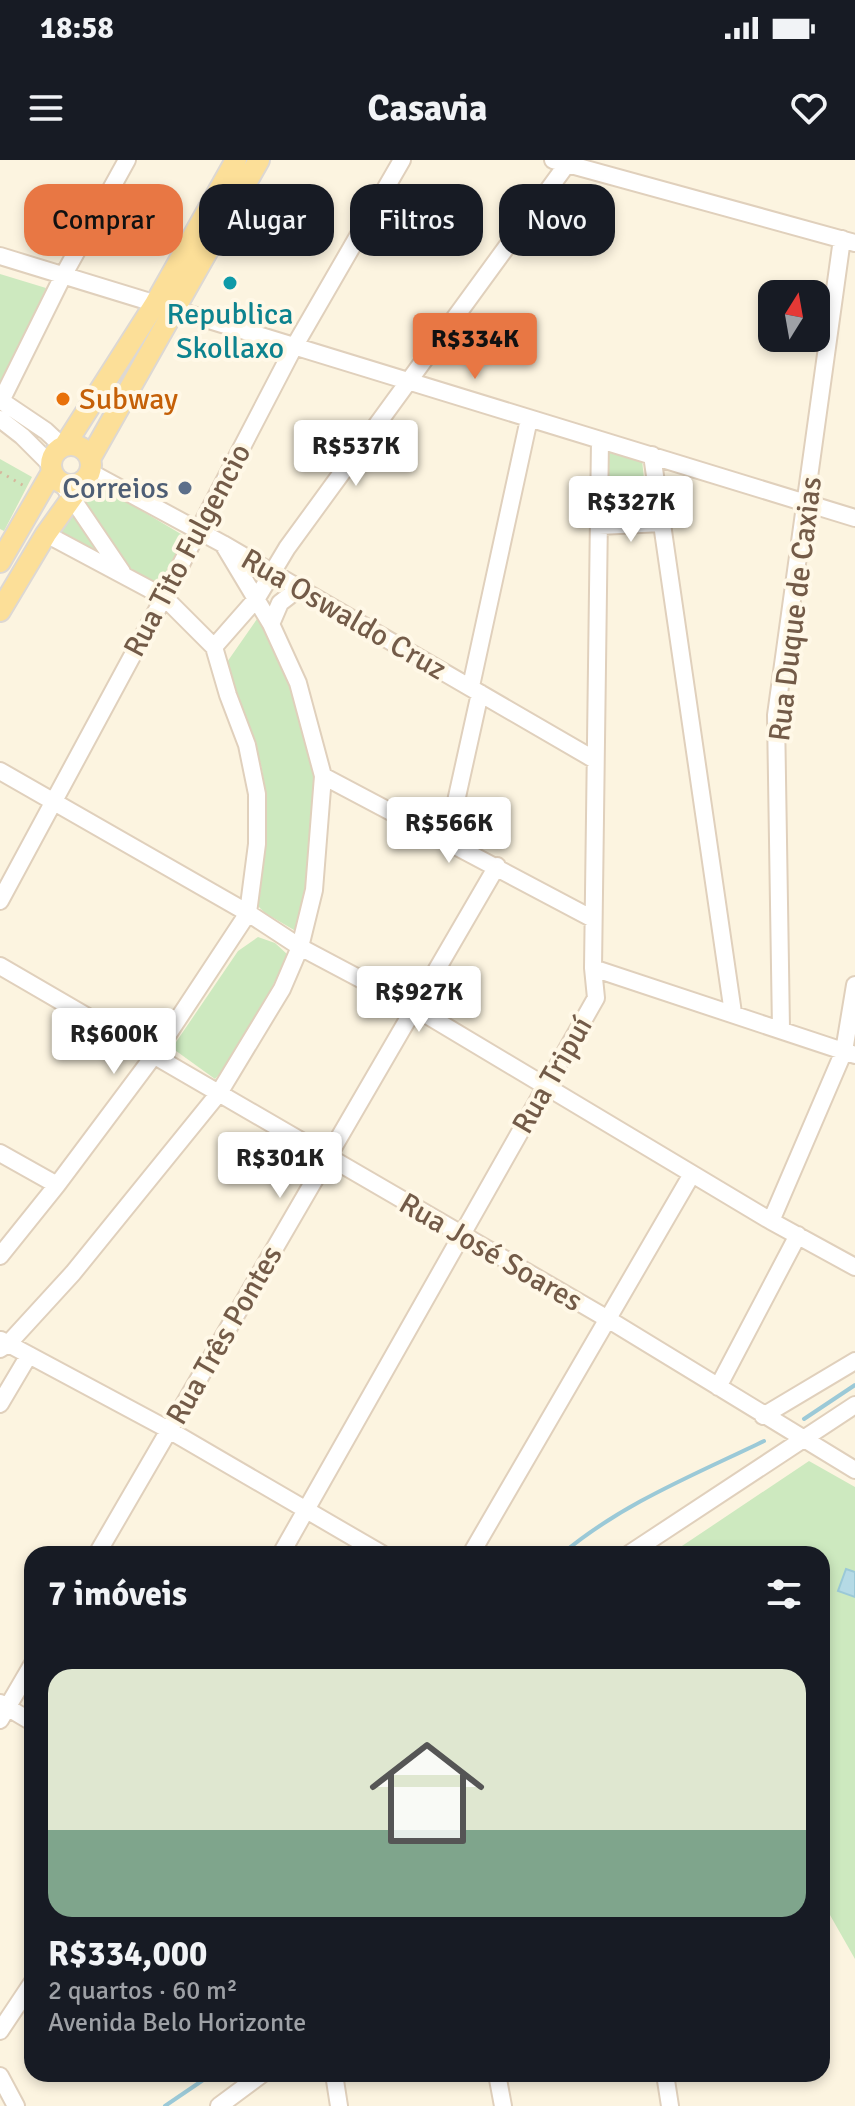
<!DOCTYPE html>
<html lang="pt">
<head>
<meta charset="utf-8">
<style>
  :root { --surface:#171b24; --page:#20242c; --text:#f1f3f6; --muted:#9ea1a6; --line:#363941; --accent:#e87744 }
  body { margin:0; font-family:Signika,sans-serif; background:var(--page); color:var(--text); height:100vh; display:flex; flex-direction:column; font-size:30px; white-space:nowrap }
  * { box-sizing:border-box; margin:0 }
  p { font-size:26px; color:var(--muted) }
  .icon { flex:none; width:44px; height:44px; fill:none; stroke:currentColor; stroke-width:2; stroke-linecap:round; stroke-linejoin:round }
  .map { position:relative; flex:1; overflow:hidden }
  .panel { position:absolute; left:24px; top:1386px; width:806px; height:536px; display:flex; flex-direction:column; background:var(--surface); border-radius:24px; box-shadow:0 4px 12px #0003 }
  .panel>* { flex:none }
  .hud { position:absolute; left:24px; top:24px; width:808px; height:72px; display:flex; gap:16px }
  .needle { width:52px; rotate:11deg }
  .buttons { position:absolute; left:758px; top:120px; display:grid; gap:16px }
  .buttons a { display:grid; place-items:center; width:72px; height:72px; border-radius:16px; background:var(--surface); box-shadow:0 4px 12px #0003; font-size:40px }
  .price { position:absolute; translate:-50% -68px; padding:0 18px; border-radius:8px; background:#fff; color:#222; font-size:26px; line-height:52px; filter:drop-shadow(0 2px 4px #0008) }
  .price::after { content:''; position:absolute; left:50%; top:48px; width:24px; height:18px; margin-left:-12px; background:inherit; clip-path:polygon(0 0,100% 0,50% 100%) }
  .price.selected { background:var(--accent); color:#111 }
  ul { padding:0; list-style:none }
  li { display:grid; align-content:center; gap:16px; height:424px; padding:0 24px }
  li+li { border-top:2px solid var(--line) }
  li span { display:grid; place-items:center; height:248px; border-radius:24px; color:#555 }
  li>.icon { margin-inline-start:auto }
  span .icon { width:144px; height:144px; fill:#fffc; stroke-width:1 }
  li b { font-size:34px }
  h2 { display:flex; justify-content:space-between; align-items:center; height:96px; padding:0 24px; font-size:34px }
  .tag { padding:0 28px; border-radius:24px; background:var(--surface); box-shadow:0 4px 12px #0003; font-size:28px; line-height:72px }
  .tag.selected { background:var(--accent); color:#111 }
  .status { display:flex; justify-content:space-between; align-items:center; height:56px; padding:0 40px; background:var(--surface); direction:ltr }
  .status svg { height:22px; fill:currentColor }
  header { display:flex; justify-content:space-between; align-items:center; height:104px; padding:0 24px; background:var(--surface); font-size:36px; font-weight:800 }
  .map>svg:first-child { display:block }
  .green { fill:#cde9bf }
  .water { fill:#b5dae5; stroke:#9bc9d7; stroke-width:2 }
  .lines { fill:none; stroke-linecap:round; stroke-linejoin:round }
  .stream { stroke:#9bc9d7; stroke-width:4 }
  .minor-casing { stroke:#e0d0bc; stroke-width:20 }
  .major-casing { stroke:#ddd8d3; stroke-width:24 }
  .path { stroke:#d6b79c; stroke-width:3; stroke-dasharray:2 6; stroke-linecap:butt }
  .minor { stroke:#fff; stroke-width:16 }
  .major { stroke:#fcdf98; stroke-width:20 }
  .culture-dot { fill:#0f9aa8; stroke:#fff8e7; stroke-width:3 }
  .food-dot { fill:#e8710a; stroke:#fff8e7; stroke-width:3 }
  .service-dot { fill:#5c6f8a; stroke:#fff8e7; stroke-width:3 }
  .labels { text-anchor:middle; stroke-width:8; stroke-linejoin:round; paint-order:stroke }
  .culture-label { font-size:30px; fill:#0d838f; stroke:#fff8e7 }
  .food-label { font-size:30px; fill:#c56008; stroke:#fff8e7; text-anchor:start }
  .service-label { font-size:30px; fill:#4e5e75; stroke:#fff8e7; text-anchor:end }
  .street-label { font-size:30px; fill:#735b48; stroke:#fff8e7 }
</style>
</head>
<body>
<div class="status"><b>18:58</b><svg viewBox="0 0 49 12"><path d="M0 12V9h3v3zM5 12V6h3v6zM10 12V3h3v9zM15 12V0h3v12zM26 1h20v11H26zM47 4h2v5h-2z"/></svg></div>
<header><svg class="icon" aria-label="menu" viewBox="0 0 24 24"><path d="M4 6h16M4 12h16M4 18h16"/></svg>Casavia<svg class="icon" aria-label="heart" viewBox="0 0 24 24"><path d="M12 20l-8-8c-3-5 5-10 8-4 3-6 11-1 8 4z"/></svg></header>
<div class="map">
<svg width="855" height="1946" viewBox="0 0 855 1946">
  <rect width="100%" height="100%" fill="#fcf4e0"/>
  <path class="green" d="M 0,114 L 46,128 L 0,229 Z
    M 606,292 L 642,300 L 648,356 L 610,359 Z
    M 0,299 L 32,317 L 4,371 L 0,369 Z
    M 90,320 L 186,377 L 157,428 L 129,411 L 78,340 Z
    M 72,349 L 106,399 L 58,373 Z
    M 257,459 C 296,518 325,616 315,687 C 311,714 304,740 299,766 L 294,770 L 265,753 L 258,746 C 263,703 271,653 262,610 C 254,574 238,539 225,505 Z
    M 258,777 L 275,783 L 288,795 C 267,836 247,885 215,919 L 172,888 L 238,791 Z
    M 809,1301 L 855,1327 L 855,1799 L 822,1741 L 822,1394 L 670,1394 Z"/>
  <path class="water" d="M 846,1409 L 855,1412 L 855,1437 L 838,1431 Z"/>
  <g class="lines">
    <path class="stream" d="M 804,1259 L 855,1225
      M 562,1394 C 621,1344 696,1314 764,1281
      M 165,1946 L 212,1914"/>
    <defs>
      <path id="minor" d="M 553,0 L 855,83
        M 0,96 L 855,358
        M 0,240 L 46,271 L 62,286
        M 1,241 L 63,116 L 127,0
        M 0,259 L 22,276 L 50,304
        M 652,295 L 733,853
        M 90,312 L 223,384 L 595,600
        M 61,322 L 122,412
        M 599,366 L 662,363
        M 271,464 L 280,443 L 298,429
        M 214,487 L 257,438 L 287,388 L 570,0
        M 471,526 L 529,259
        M 0,611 L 248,753 L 300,787 L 415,848 L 771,1061 L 855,1107
        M 323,616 L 593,759
        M 447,682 L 480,533
        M 0,741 L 164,437 L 294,187 L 402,0
        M 0,806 L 606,1158 L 855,1310
        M 593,808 L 855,895
        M 781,869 L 776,555 L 842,79
        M 0,993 L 57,1025
        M 771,1061 L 844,891 L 855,825
        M 0,1096 L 57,1025 L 155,894 L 248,753 L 257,684 L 257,634 L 247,585 L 228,535 L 214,487 L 164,437 L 46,374
        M 1,1180 L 169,1270 L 382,1394
        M 0,1189 L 8,1184 L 73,1113 L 219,933 L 282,829 L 300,787 L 314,730 L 323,616 L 298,523 L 271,464 L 223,384
        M 718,1227 L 798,1075
        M 0,1244 L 29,1195
        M 763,1256 L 855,1201
        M 97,1394 L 497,706
        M 281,1394 L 596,838 L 593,808 L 600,280
        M 471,1394 L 692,1014
        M 629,1394 L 855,1245
        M 0,1543 L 32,1562
        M 0,1560 L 32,1505
        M 0,1871 L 32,1823
        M 334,1914 L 339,1946
        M 497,1914 L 503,1946
        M 665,1914 L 670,1946
        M 0,1916 L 16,1946
        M 219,1946 L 262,1914"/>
      <path id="major" d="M51 305a20 20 0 1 1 40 0a20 20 0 1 1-40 0Z
        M 65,285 L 155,144 L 236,0
        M 91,297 L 259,0
        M 0,402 L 52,312
        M 0,451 L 46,374 L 84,321"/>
    </defs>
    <use href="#minor" class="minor-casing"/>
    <use href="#major" class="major-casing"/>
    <path class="path" d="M 0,312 L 26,327"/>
    <use href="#minor" class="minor"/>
    <use href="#major" class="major"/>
  </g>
  <circle class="culture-dot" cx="230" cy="123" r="8"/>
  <circle class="food-dot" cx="63" cy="239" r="8"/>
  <circle class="service-dot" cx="185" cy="328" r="8"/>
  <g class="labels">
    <g class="culture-label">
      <text x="230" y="164">Republica<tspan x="230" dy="34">Skollaxo</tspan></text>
    </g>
    <g class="food-label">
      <text x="79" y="249">Subway</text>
    </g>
    <g class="service-label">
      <text x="169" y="338">Correios</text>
    </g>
    <g class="street-label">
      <text transform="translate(187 390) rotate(-62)" y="10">Rua Tito Fulgencio</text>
      <text transform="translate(795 449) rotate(-83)" y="10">Rua Duque de Caxias</text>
      <text transform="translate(344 454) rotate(30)" y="10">Rua Oswaldo Cruz</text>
      <text transform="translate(552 915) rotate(-60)" y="10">Rua Tripuí</text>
      <text transform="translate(491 1092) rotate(30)" y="10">Rua José Soares</text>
      <text transform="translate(224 1175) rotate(-60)" y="10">Rua Três Pontes</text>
    </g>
  </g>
</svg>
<div class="buttons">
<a><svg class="needle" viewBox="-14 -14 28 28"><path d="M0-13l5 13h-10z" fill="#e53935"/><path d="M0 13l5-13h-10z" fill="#9ea1a6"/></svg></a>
</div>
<b class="price selected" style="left:475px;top:221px">R$334K</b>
<b class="price" style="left:356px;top:328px">R$537K</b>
<b class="price" style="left:631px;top:384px">R$327K</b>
<b class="price" style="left:449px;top:705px">R$566K</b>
<b class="price" style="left:419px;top:874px">R$927K</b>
<b class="price" style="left:114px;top:916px">R$600K</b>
<b class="price" style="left:280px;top:1040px">R$301K</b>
<div class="hud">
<a class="tag selected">Comprar</a>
<a class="tag">Alugar</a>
<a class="tag">Filtros</a>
<a class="tag">Novo</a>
</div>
<section class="panel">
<h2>7 imóveis<svg class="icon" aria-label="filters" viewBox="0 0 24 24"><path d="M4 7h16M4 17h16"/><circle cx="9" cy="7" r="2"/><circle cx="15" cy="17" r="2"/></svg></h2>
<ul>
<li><span style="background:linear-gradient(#dfe7d0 65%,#7fa58c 0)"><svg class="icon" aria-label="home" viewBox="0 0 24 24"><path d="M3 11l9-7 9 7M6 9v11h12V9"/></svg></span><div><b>R$334,000</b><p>2 quartos · 60 m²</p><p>Avenida Belo Horizonte</p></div></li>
</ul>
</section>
</div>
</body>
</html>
